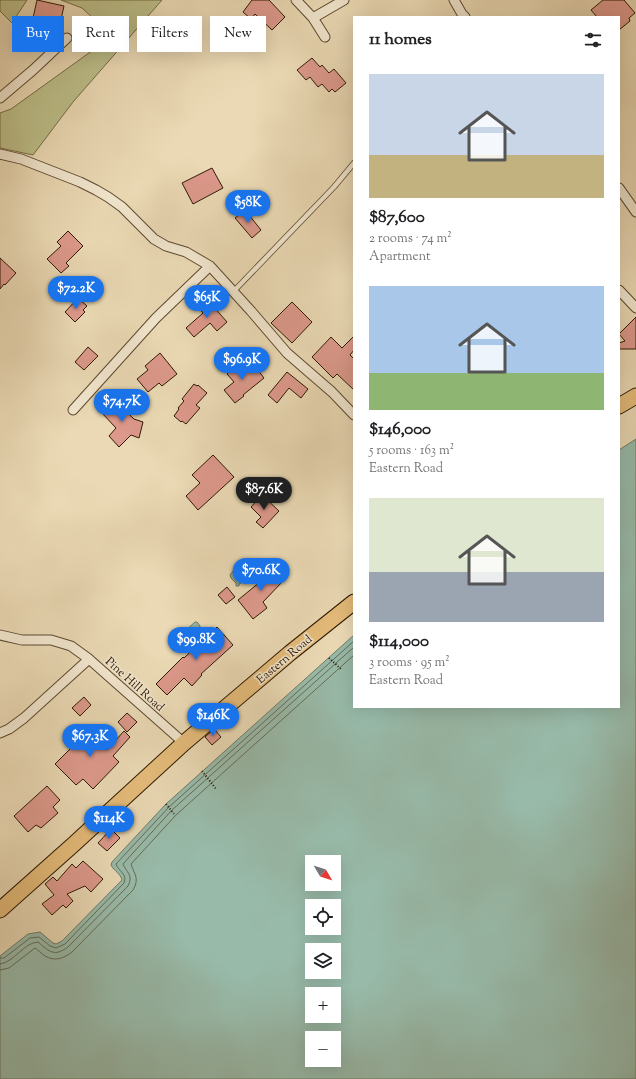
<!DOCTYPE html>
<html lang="en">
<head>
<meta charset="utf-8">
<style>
  :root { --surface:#fff; --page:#f6f6f6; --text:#202124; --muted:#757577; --accent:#1a73e8 }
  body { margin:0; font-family:"Sorts Mill Goudy",serif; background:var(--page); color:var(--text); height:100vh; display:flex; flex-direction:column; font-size:15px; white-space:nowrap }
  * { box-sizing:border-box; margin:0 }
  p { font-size:13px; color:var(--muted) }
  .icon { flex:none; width:22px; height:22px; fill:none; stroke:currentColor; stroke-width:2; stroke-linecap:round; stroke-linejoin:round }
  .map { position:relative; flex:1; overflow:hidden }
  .panel { position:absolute; left:353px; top:16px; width:267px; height:692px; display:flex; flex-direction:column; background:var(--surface); border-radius:0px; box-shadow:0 4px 16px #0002 }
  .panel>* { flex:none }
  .hud { position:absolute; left:12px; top:16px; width:281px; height:36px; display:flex; gap:8px }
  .needle { width:26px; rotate:129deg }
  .buttons { position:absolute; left:305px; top:855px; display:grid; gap:8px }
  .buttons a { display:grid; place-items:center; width:36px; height:36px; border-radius:0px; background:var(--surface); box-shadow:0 4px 16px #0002; font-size:20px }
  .price { position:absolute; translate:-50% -34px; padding:0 9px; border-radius:14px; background:var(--accent); color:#fff; font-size:13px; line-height:26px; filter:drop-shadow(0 1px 2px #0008) }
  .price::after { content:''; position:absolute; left:50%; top:24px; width:12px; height:9px; margin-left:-6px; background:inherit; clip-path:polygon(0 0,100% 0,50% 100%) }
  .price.current { background:#222; color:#fff }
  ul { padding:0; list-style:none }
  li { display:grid; align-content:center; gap:8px; height:212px; padding:0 16px }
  li span { display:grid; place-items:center; height:124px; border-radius:0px; color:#555 }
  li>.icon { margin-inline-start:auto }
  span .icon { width:72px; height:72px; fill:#fffc; stroke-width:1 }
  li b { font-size:17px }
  h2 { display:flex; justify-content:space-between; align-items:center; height:48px; padding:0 16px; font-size:17px }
  .tag { padding:0 14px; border-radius:0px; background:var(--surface); box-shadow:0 4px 16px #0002; font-size:14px; line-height:36px }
  .tag.current { background:var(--accent); color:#fff }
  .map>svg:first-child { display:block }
  .green { fill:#bcbe89; stroke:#756c46 }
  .water { fill:#98baa9; stroke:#6e7a67; fill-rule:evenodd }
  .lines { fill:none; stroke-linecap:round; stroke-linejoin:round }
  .shore { stroke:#636a56; stroke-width:1 }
  .building { fill:#dd998c; stroke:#2e1904 }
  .service-casing { stroke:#5d4930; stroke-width:6 }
  .minor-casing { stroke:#5d4930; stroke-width:11 }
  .trunk-casing { stroke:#2e1904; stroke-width:17 }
  .path { stroke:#2e1904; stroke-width:2; stroke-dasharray:1 2; stroke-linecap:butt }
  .service { stroke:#f1e6ce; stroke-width:4.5 }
  .minor { stroke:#f1e6ce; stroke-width:9 }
  .trunk { stroke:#e5bc7a; stroke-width:15 }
  .labels { text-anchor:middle; stroke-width:3; stroke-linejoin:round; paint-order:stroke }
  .street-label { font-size:12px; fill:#2e1904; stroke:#f1e6ce }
</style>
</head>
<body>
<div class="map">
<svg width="636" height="1079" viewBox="0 0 636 1079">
  <rect width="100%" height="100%" fill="#ead9b4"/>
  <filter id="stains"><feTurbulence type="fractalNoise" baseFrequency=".005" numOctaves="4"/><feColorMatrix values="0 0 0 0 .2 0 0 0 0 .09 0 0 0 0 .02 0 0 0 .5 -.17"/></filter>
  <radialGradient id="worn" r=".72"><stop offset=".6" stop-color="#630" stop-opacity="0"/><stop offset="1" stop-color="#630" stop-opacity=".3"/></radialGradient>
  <path class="green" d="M 0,0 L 27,0 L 12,23 L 0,11 Z
    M 61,0 L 162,0 L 73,102 L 33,155 L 0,148 L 0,113 L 11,109 L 107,40 L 106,30 L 82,8 Z"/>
  <path class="water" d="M 636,439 L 636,1079 L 0,1079 L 0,956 L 28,934 L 40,932 L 53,943 L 56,944 L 62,941 L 122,880 C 121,874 114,871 111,865 L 112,862 L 166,804 L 354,635 L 354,707 L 619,707 L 619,450 ZM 312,862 L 334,862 L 334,884 L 312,884 ZM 312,906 L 334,906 L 334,928 L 312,928 ZM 312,950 L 334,950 L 334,972 L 312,972 ZM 312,994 L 334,994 L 334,1016 L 312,1016 ZM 312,1038 L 334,1038 L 334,1060 L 312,1060 Z
    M 233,571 L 235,571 L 235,573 L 237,573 L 236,576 L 242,580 L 241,583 L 239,584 L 239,586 L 236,586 L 236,583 L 231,578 L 230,575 Z
    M 195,622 L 197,622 L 200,626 L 200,628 L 190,637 L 187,637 L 185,633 L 185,631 Z"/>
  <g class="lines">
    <path class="shore" d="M 0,958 L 4,958 L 30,938 L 39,937 L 50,946 L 56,948 L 65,944 L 124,883 C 128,874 118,871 116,864 L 169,807 L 354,641
      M 0,964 C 15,962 23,943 38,942 C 50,952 54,957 68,947 L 128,886 C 134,875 126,872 123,864 L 172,810 L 354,647
      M 0,970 L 9,968 L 35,948 C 38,950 41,953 45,956 C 55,962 64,958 72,952 L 133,890 C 140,878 134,874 131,864 L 176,815 L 354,655"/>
  </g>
  <path class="building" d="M 37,0 L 64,6 L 60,24 L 33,18 Z
    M 252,0 L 269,0 L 285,17 L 272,30 L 255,14 L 251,19 L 243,12 Z
    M 603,0 L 624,0 L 635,13 L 629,18 L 630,21 L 619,30 L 619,17 L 597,17 L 591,10 Z
    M 312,58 L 320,67 L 322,65 L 329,73 L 334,69 L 346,83 L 335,92 L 332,89 L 329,92 L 322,84 L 318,87 L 310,77 L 306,80 L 297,70 Z
    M 212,168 L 223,188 L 193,204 L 182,183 Z
    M 245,210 L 261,230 L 252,238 L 235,218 Z
    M 68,231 L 83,246 L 66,263 L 69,266 L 61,273 L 47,259 L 61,246 L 57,242 Z
    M 0,258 L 16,273 L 5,285 L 4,284 L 0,289 Z
    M 78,298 L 87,306 L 83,310 L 85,312 L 75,322 L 65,312 Z
    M 206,298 L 227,322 L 217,331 L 210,323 L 194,337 L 186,328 L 203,313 L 197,306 Z
    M 292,302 L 312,322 L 292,343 L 271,323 Z
    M 636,317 L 636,349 L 619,349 L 619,343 L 625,341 L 619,334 Z
    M 354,336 L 354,350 L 350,355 L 354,359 L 354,390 L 337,374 L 333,378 L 312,357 L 331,337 L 342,348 Z
    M 88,347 L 98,356 L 84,370 L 75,362 Z
    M 160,353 L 177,374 L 162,386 L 159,383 L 148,392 L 137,379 L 148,370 L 145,366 Z
    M 243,361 L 252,373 L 257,369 L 264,378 L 243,395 L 244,396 L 235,403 L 224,390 L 234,382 L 227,374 Z
    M 287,372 L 308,389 L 301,398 L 289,388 L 277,403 L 268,395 Z
    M 194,384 L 197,386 L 198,385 L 207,393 L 196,405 L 200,408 L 186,424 L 182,421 L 181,422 L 174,416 L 179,409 L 178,408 L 184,401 L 182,399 Z
    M 114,400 L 134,419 L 143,422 L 139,438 L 131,435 L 119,447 L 109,436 L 116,428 L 101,412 Z
    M 213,455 L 234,477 L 198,510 L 186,496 L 200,483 L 192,475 Z
    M 262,495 L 279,511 L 263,528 L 256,522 L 261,517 L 251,507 Z
    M 267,564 L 284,580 L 263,602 L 267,608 L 253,619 L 238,600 L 260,582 L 255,577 Z
    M 227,587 L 235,597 L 226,604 L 218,595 Z
    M 217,627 L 233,645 L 201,674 L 202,675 L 192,686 L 184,678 L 167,695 L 156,684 L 183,657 L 184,658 Z
    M 84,697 L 91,705 L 80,716 L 72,708 Z
    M 127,713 L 137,722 L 127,732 L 118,722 Z
    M 83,726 L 107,750 L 124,731 L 130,737 L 113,756 L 119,762 L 93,789 L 83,779 L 76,785 L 55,764 L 76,743 L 71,738 Z
    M 214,729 L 221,737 L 212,745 L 205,737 Z
    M 47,786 L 60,800 L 53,807 L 58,813 L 41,828 L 36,825 L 28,832 L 14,816 Z
    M 111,829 L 120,838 L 107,851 L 98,843 Z
    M 83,861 L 103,879 L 91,892 L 85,886 L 67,894 L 73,901 L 66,908 L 63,905 L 52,915 L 42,904 L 54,895 L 45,884 L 53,877 L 57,881 L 72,864 L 76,868 Z"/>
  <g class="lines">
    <defs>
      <path id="service" d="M 233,292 L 334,187 L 354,163"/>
      <path id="minor" d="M 296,0 L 313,18 L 344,0
        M 454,0 L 462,14 L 465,17
        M 313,18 L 325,37
        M 0,98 L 33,70 L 67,38
        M 0,154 L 21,159 L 80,182 L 96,190 L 108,197 L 122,207 L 154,239 L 166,246 L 186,252 L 210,266 L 251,311 L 287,353 L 332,392 L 354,415
        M 619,188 L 636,212
        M 619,290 L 636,308
        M 73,410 L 156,318 L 210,266
        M 0,635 L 22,640 L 51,640 L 71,646 L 89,659 L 184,743
        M 0,733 L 9,729 L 24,718 L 89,659"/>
      <path id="trunk" d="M 619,406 L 636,396
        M 0,910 L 74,844 L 100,820 L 184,743 L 290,653 L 354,602"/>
    </defs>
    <use href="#service" class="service-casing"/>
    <use href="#minor" class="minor-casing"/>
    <use href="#trunk" class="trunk-casing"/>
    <path class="path" d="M 329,658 L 342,670
      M 202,771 L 216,789
      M 166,804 L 174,814"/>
    <use href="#service" class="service"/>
    <use href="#minor" class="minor"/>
    <use href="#trunk" class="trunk"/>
  </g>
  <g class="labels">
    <g class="street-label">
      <text transform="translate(284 659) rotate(-40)" y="4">Eastern Road</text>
      <text transform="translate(135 684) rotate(42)" y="4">Pine Hill Road</text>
    </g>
  </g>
  <rect width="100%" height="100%" filter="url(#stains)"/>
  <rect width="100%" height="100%" fill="url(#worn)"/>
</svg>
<div class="buttons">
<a><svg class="needle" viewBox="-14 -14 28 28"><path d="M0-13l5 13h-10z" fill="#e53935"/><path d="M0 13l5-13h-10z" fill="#757577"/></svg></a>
<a><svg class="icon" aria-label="locate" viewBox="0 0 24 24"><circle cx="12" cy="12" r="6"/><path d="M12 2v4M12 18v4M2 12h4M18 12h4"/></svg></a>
<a><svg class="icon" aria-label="layers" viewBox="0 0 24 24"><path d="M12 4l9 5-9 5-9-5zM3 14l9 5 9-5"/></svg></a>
<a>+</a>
<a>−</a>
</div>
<b class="price" style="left:248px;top:224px">$58K</b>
<b class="price" style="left:76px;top:310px">$72.2K</b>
<b class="price" style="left:207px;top:319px">$65K</b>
<b class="price" style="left:242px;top:381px">$96.9K</b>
<b class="price" style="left:122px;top:423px">$74.7K</b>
<b class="price current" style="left:264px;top:511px">$87.6K</b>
<b class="price" style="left:261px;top:592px">$70.6K</b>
<b class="price" style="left:196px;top:661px">$99.8K</b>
<b class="price" style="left:213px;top:737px">$146K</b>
<b class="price" style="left:90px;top:758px">$67.3K</b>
<b class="price" style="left:109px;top:840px">$114K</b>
<div class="hud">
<a class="tag current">Buy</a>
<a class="tag">Rent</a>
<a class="tag">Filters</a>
<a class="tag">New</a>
</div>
<section class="panel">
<h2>11 homes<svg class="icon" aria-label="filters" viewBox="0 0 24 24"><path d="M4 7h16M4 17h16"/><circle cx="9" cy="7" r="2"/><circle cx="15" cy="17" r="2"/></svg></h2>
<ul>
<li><span style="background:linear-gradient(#c9d6e8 65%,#c2b280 0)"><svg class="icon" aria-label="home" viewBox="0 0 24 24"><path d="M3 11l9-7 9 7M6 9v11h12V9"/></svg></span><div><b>$87,600</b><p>2 rooms · 74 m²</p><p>Apartment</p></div></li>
<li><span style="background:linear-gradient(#a9c7e8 70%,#8fb573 0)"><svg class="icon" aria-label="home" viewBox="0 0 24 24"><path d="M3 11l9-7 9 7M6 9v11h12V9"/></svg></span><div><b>$146,000</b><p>5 rooms · 163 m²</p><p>Eastern Road</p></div></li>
<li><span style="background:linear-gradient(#dfe7d0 60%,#9aa5b1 0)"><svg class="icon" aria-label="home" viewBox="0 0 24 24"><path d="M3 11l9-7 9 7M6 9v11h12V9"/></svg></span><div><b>$114,000</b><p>3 rooms · 95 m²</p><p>Eastern Road</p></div></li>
</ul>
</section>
</div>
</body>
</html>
